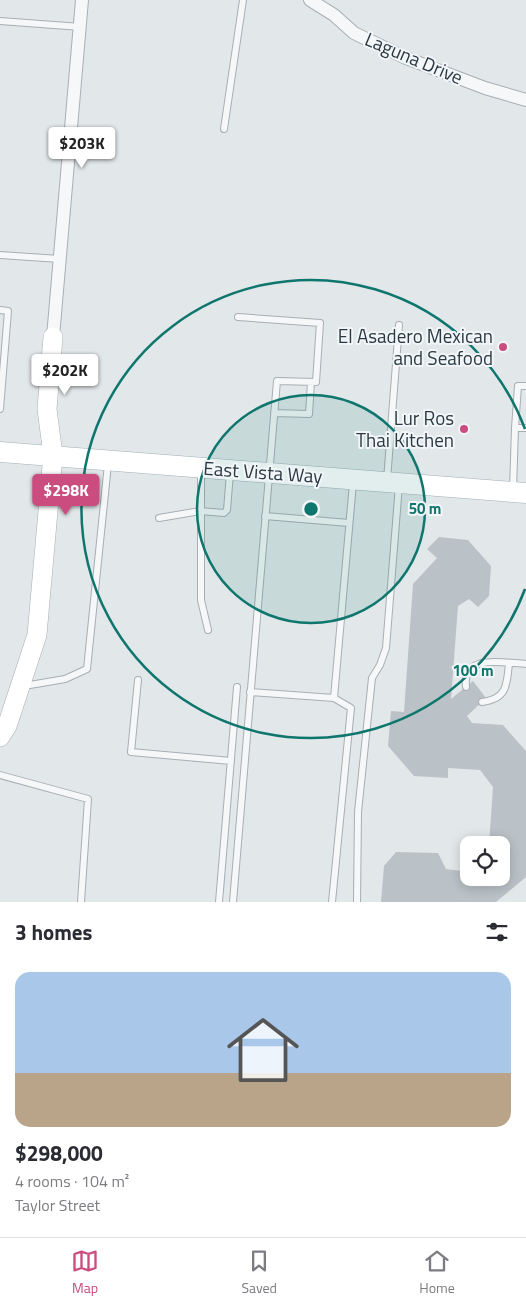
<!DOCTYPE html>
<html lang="en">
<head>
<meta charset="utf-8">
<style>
  :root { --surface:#fff; --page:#f2f2f3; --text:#2b2b33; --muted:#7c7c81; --line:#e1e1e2; --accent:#cb4c7e }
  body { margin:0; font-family:"Titillium Web",sans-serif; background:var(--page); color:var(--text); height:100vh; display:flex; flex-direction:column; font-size:19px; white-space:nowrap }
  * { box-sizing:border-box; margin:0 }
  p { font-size:16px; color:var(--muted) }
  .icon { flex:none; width:28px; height:28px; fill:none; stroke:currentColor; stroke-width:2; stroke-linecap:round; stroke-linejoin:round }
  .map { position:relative; height:902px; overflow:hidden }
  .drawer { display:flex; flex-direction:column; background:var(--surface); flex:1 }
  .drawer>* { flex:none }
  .controls { position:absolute; left:460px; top:836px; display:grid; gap:10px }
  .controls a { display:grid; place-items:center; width:50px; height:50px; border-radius:10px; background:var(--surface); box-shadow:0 2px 12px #0003; font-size:25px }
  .price { position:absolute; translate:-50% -42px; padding:0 11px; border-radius:5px; background:#fff; color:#222; font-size:16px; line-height:32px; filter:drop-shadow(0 1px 2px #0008) }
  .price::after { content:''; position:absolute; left:50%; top:30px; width:15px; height:11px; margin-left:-8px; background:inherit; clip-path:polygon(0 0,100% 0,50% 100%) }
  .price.selected { background:var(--accent); color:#fff }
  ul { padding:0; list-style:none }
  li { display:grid; align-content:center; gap:10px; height:265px; padding:0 15px }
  li span { display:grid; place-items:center; height:155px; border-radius:15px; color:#555 }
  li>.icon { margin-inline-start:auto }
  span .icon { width:90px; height:90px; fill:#fffc; stroke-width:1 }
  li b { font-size:21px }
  h2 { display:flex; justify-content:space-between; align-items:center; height:60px; padding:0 15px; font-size:21px }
  .dock { display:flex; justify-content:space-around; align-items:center; height:70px; border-top:1px solid var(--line); background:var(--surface); font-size:14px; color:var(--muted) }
  .dock a { display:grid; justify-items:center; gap:2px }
  .dock .selected { color:var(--accent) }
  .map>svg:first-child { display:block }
  .building { fill:#bac2c7 }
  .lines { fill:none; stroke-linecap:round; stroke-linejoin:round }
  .lane-casing { stroke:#a7afb4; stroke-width:8 }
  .street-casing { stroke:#a7afb4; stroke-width:14 }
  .secondary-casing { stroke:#a7afb4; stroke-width:20 }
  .primary-casing { stroke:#a2afb6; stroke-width:21 }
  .lane { stroke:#f5f7f9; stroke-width:6 }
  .street { stroke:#f5f7f9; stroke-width:12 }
  .secondary { stroke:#fff; stroke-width:19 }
  .primary { stroke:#fff; stroke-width:20 }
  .ring { fill:none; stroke:#0f766e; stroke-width:2.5 }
  .poi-dot { fill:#cb4c7e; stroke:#f2f6f8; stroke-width:2 }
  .labels { text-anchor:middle; stroke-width:4; stroke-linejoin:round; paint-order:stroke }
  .street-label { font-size:19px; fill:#2b3942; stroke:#f2f6f8 }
  .poi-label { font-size:19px; fill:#2b3942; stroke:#f2f6f8; text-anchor:end }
  .centre { fill:#0f766e; stroke:#f2f6f8; stroke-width:2.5 }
  .ring-label { font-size:15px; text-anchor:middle; font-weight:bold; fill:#0f766e; stroke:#f2f6f8; stroke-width:4; stroke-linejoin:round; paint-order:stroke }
</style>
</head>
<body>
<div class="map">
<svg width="526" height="902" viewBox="0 0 526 902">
  <rect width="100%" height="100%" fill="#e2e7ea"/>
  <path class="building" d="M 439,537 L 468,540 L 491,566 L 489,596 L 478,607 L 469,599 L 458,606 L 451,699 L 473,681 L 486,698 L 467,716 L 472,723 L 503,725 L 526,751 L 526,877 L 496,902 L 381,902 L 384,866 L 396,852 L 438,853 L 446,869 L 461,871 L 469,865 L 469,878 L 501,878 L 501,845 L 489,845 L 493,787 L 480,770 L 448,768 L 448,778 L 414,776 L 388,746 L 391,711 L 404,712 L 413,584 L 437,558 L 427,549 Z"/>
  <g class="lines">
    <defs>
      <path id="lane" d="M 0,21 L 81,27
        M 224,129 L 243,0
        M 0,255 L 60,259
        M 0,310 L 8,311 L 0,409
        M 526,386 L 518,386 L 515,428 L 526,428
        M 274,413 L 309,414 L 311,382
        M 201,471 L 201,600 L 208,630
        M 387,480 L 399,325
        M 513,490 L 515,428
        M 265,516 L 349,523
        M 159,518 L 200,511 L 224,513 L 227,510 L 230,473
        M 138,680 L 131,752 L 231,761
        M 24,686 L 65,679 L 87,669 L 108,464
        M 466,687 C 462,653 504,663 526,664
        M 250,692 L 334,698 L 351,708 L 332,902
        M 334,698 L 353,483
        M 482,702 C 507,699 507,685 509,663
        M 0,775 L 88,799 L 81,902
        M 219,902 L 237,687
        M 233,902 L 277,381 L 316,382 L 320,323 L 238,317
        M 357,902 L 358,812 L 372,678 L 380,665 L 386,648 L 399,485"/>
      <path id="street" d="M 310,0 L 334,15 L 354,33 L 406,58 L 485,88 L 526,100
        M 53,337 L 82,0"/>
      <path id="secondary" d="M 0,737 L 7,726 L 37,635 L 53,455 L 47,409 L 53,337"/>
      <path id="primary" d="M 0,452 L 526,493"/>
    </defs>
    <use href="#lane" class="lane-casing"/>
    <use href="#street" class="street-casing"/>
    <use href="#secondary" class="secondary-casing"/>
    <use href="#primary" class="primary-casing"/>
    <use href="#lane" class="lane"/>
    <use href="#street" class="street"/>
    <use href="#secondary" class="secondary"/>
    <use href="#primary" class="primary"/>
  </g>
  <circle cx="311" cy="509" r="114" fill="#0f766e" fill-opacity=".12"/>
  <g class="ring">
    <circle cx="311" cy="509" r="114"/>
    <path d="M525 589A229 229 0 1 1 525 429"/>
  </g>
  <g class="poi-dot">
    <circle cx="503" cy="347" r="5"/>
    <circle cx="464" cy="429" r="5"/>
  </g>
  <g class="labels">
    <g class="street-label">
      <text transform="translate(414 58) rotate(23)" y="7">Laguna Drive</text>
      <text transform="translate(263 472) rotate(4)" y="7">East Vista Way</text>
    </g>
    <g class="poi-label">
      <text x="493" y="343">El Asadero Mexican<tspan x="493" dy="22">and Seafood</tspan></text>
      <text x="454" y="425">Lur Ros<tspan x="454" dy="22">Thai Kitchen</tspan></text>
    </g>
  </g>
  <circle cx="311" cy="509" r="8" class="centre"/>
  <g class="ring-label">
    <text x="425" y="514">50 m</text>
    <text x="473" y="676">100 m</text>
  </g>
</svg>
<div class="controls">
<a><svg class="icon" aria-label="locate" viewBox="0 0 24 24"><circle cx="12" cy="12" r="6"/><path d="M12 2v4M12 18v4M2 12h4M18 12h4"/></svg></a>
</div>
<b class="price" style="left:82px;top:169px">$203K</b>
<b class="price" style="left:65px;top:396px">$202K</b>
<b class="price selected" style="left:66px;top:516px">$298K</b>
</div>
<section class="drawer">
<h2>3 homes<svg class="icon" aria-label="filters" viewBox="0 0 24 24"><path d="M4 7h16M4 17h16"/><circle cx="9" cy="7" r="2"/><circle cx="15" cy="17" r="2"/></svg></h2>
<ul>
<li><span style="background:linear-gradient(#a9c7e8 65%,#b9a48a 0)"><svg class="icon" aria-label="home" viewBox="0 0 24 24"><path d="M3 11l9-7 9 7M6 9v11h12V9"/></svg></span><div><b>$298,000</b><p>4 rooms · 104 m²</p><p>Taylor Street</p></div></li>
</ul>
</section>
<nav class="dock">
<a class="selected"><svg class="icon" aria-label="map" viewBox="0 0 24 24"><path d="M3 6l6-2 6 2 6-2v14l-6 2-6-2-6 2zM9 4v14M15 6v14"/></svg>Map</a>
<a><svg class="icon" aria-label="saved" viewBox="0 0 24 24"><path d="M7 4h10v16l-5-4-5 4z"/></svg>Saved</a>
<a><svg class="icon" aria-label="home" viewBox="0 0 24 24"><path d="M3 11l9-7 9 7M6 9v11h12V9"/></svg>Home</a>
</nav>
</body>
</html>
